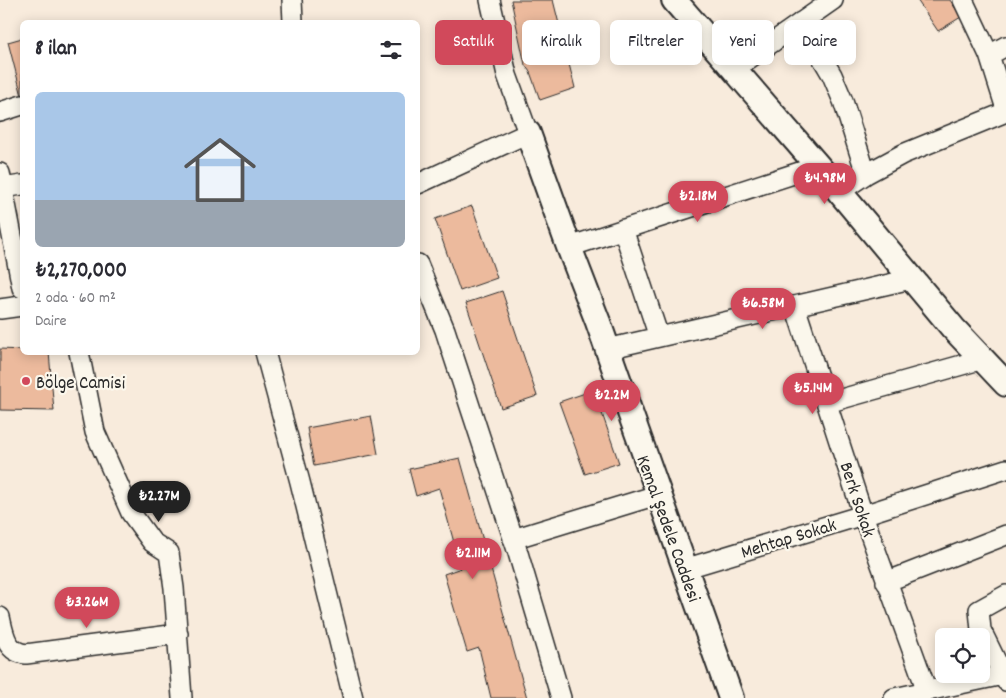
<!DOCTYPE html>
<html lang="tr">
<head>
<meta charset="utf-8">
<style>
  :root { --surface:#fff; --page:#f2f2f3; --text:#2b2b33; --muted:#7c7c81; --accent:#d1495b }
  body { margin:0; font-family:Dekko,sans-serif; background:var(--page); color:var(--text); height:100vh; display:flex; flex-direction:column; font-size:19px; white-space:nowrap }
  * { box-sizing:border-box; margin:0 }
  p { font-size:16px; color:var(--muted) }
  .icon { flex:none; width:28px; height:28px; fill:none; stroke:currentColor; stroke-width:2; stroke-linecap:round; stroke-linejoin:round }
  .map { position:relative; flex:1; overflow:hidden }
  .sheet { position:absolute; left:20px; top:20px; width:400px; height:335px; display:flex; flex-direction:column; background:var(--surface); border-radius:8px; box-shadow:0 2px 12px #0003 }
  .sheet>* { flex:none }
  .hud { position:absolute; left:435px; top:20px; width:475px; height:45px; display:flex; gap:10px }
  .fabs { position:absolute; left:935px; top:628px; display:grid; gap:10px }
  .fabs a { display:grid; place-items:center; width:55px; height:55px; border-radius:8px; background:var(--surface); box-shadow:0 2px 12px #0003; font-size:25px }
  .price { position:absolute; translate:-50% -42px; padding:0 11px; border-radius:18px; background:var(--accent); color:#fff; font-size:16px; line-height:32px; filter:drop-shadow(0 1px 2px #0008) }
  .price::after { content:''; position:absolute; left:50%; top:30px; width:15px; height:11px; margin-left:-8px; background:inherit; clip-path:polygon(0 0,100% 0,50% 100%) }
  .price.selected { background:#222; color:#fff }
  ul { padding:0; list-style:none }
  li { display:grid; align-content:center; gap:10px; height:265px; padding:0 15px }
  li span { display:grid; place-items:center; height:155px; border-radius:8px; color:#555 }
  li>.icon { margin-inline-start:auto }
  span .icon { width:90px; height:90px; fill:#fffc; stroke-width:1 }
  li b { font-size:21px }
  h2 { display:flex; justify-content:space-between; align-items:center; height:60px; padding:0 15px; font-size:21px }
  .pill { padding:0 18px; border-radius:8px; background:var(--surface); box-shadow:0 2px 12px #0003; font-size:18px; line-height:45px }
  .pill.selected { background:var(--accent); color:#fff }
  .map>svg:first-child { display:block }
  .building { fill:#ecba9d; stroke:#2b2b2b }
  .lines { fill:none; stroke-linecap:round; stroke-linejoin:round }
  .minor-casing { stroke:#2b2b2b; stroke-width:22 }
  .tertiary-casing { stroke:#2b2b2b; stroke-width:28 }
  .minor { stroke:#fbf7ec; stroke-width:19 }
  .tertiary { stroke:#fbf7ec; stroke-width:24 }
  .poi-dot { fill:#d1495b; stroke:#fbf7ec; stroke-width:2 }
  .labels { text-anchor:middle; stroke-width:4.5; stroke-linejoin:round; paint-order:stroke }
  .poi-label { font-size:19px; fill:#2b2b2b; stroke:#fbf7ec; text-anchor:start }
  .street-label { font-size:19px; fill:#2b2b2b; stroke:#fbf7ec }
</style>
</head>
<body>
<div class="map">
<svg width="1006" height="698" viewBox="0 0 1006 698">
  <rect width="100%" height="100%" fill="#f8ebdc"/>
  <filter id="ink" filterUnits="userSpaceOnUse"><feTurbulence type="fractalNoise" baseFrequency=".02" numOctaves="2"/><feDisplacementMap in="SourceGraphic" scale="10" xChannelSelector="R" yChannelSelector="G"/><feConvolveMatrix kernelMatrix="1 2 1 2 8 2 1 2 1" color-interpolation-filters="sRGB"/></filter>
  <g filter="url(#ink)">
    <path class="building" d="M 511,0 L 553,0 L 575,88 L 540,100 L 530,72 L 525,65 Z
      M 917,0 L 950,0 L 961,17 L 938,31 Z
      M 22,38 L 22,96 L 8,42 Z
      M 472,206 L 497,278 L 460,291 L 435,219 Z
      M 502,291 L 537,396 L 501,408 L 466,303 Z
      M 0,349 L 22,350 L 22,352 L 49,352 L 54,411 L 0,410 Z
      M 594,390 L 619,463 L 585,474 L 559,402 Z
      M 371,416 L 378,454 L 314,466 L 307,428 Z
      M 460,458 L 527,698 L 491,698 L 479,648 L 467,652 L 444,574 L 461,568 L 439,488 L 416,496 L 409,469 Z"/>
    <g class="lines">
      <defs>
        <path id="minor" d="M 292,0 L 293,22
          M 963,0 L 989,55 L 1006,109
          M 801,22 L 832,75 L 843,101 L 866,174
          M 989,55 L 1006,46
          M 733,70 L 833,0
          M 0,112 L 22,105
          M 0,173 L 22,288
          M 418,184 L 528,133 L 507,75 L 490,0
          M 3,188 L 22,185
          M 839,192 L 866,174 L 903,154 L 1006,112
          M 623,229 L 659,337
          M 569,247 L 818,166
          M 418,264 L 445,330 L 518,553 L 561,698
          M 795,306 L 863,515 L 927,691
          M 0,309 L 22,306
          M 607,349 L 911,279
          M 79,352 L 95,432 L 131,513 L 152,542 L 169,553 L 174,588 L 182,698
          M 265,352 L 300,482 L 353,698
          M 827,403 L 983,359
          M 513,539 L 657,495
          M 684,569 L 863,515 L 1006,469
          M 886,582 L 1006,535
          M 1006,595 L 979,610 L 981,630 L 1006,681
          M 0,617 C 4,634 6,652 26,654 L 178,634
          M 894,698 L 1003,675"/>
        <path id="tertiary" d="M 674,0 L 818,166 L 953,328 L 1006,384
          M 528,133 L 569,247 L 598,322 L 731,698"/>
      </defs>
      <use href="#minor" class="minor-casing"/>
      <use href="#tertiary" class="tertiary-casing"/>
      <use href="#minor" class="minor"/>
      <use href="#tertiary" class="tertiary"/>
    </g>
  </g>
  <circle class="poi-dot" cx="26" cy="381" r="5"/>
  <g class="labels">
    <g class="poi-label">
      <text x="36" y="388">Bölge Camisi</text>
    </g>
    <g class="street-label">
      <text transform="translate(859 499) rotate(72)" y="7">Berk Sokak</text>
      <text transform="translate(670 528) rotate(70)" y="7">Kemal Şedele Caddesi</text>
      <text transform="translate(788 537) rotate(-17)" y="7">Mehtap Sokak</text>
    </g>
  </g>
</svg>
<div class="fabs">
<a><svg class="icon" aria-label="locate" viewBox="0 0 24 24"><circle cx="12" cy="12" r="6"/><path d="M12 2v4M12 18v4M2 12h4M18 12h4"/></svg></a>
</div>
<b class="price" style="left:825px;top:205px">₺4.98M</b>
<b class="price" style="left:698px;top:223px">₺2.18M</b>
<b class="price" style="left:763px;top:330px">₺6.58M</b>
<b class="price" style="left:813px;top:415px">₺5.14M</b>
<b class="price" style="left:612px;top:422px">₺2.2M</b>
<b class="price selected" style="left:159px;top:523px">₺2.27M</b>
<b class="price" style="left:473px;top:580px">₺2.11M</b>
<b class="price" style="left:87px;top:629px">₺3.26M</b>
<div class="hud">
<a class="pill selected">Satılık</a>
<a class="pill">Kiralık</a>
<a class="pill">Filtreler</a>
<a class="pill">Yeni</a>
<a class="pill">Daire</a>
</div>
<section class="sheet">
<h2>8 ilan<svg class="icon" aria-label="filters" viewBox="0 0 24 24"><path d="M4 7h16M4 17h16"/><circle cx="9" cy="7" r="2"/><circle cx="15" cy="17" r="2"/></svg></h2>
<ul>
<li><span style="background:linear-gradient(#a9c7e8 70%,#9aa5b1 0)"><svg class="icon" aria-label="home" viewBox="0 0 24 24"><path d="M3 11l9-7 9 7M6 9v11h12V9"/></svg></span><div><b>₺2,270,000</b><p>2 oda · 60 m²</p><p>Daire</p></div></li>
</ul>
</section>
</div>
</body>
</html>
